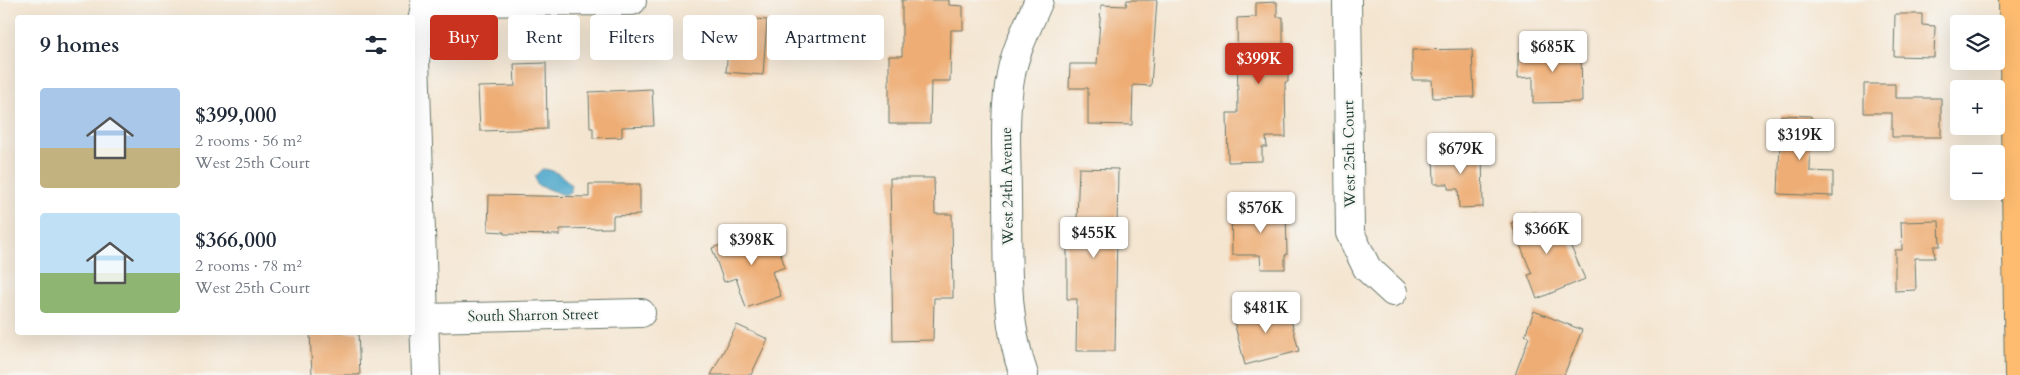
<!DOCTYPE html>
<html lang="en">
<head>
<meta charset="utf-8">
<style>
  :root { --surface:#fff; --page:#f6f6f7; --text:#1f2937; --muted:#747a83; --accent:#c8321e }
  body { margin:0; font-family:Cardo,serif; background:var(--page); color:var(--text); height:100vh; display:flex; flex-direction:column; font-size:19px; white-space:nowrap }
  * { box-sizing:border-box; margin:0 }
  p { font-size:16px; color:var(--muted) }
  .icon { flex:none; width:28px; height:28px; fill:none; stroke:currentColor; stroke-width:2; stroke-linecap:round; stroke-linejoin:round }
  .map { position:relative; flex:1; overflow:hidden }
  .side { position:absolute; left:15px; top:15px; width:400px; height:320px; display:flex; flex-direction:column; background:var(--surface); border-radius:5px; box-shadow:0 5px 20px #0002 }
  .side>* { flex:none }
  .top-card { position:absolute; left:430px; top:15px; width:475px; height:45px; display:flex; gap:10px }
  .tools { position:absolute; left:1950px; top:15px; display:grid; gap:10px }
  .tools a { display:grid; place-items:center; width:55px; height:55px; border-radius:5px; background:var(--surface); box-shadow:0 5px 20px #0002; font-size:25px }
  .price { position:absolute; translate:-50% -42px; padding:0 11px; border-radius:5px; background:#fff; color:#222; font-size:16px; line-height:32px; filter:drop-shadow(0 1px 2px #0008) }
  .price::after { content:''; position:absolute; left:50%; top:30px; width:15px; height:11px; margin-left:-8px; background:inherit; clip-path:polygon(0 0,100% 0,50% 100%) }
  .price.active { background:var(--accent); color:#fff }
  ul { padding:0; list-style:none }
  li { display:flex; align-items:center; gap:15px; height:125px; padding:0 25px }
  li span { display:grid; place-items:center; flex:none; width:140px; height:100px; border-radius:5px; color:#555 }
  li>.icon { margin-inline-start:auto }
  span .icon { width:60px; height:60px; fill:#fffc; stroke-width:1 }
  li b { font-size:21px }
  h2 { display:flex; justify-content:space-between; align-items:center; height:60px; padding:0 25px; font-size:21px }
  .chip { padding:0 18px; border-radius:5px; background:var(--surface); box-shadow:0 5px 20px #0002; font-size:18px; line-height:45px }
  .chip.active { background:var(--accent); color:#fff }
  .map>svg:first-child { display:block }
  .water { fill:#4ca6ca; stroke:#36727f }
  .building { fill:#eead74 }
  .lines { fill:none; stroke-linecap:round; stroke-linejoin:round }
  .minor-casing { stroke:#6a786b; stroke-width:30 }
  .major-casing { stroke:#6a786b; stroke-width:30 }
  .minor { stroke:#fff; stroke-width:28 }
  .major { stroke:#fdbc6f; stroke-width:28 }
  .labels { text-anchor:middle; stroke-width:4.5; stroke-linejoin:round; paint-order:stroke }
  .street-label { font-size:15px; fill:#1f3d34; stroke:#f6f6f2 }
</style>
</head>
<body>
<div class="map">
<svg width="2020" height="375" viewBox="0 0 2020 375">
  <rect width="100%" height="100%" fill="#f6f6f2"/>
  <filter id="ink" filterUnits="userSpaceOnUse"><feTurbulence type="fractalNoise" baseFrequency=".02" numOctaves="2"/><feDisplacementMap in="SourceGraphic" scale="10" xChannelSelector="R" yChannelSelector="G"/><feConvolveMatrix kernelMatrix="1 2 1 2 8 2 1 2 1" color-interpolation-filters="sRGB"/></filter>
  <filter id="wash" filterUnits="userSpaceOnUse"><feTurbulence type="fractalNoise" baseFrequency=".0096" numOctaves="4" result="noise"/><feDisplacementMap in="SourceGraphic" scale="20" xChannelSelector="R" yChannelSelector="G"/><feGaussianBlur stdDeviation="1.12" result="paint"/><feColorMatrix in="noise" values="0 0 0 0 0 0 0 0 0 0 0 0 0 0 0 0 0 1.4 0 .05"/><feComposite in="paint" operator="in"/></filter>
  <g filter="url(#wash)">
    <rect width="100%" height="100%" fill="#f4e5d0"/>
    <path class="water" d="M 542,169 C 553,169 564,176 571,185 L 571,192 L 564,195 L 537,185 L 535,176 Z"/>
    <g id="blocks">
      <path class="building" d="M 902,0 L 949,0 L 949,5 L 963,6 L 963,30 L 951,30 L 950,81 L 931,81 L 930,124 L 889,124 L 889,56 L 902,56 Z
        M 1127,0 L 1157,0 L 1151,86 L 1133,85 L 1132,125 L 1088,124 L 1088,88 L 1069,88 L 1070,64 L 1097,64 L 1101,5 L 1126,6 Z
        M 1277,2 L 1277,17 L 1283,17 L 1283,57 L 1288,57 L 1288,82 L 1285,82 L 1286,137 L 1266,137 L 1267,147 L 1262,147 L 1262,161 L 1228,162 L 1227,113 L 1238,113 L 1237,18 L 1256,17 L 1256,3 Z
        M 1895,14 L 1922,14 L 1922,25 L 1935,26 L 1934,57 L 1894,56 Z
        M 720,16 L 767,20 L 763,75 L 726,72 L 728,48 L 718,47 Z
        M 1581,46 L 1582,102 L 1533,103 L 1533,77 L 1518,78 L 1518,52 L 1533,52 L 1533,47 Z
        M 1472,49 L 1474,97 L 1433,98 L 1432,80 L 1412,80 L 1412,50 Z
        M 546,63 L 547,129 L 480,131 L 478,87 L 515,86 L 514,64 Z
        M 1864,84 L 1895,84 L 1895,98 L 1941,98 L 1941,137 L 1892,137 L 1892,113 L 1864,113 Z
        M 652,89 L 654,126 L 622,127 L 622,137 L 593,138 L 593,128 L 590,128 L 589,92 Z
        M 1781,115 L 1811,116 L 1810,171 L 1833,172 L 1833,196 L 1778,194 Z
        M 1482,149 L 1483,207 L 1459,208 L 1458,189 L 1448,189 L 1448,184 L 1434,184 L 1433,151 Z
        M 1079,168 L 1118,169 L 1115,351 L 1076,351 L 1077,299 L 1067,299 L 1067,245 L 1065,245 L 1066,218 L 1077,218 Z
        M 890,178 L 934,178 L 935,214 L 952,214 L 953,298 L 934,298 L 933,340 L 893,341 Z
        M 589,184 L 640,184 L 640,215 L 613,216 L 613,228 L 560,229 L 560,235 L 504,234 L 504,232 L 488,231 L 489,195 L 589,197 Z
        M 1286,206 L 1287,255 L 1285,255 L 1285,269 L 1261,269 L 1260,255 L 1232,255 L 1231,207 Z
        M 1537,213 L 1542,226 L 1559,219 L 1585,279 L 1537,299 L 1528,275 L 1532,274 L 1511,223 Z
        M 1939,221 L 1940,246 L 1934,246 L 1935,258 L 1915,258 L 1916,290 L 1895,291 L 1895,250 L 1902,250 L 1901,222 Z
        M 773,231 L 785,267 L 772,272 L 781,296 L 746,308 L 736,278 L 724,282 L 712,248 L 759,232 L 760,236 Z
        M 1287,304 L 1299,351 L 1245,365 L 1233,318 Z
        M 1534,311 L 1582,330 L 1564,375 L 1515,375 L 1529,337 L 1525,335 Z
        M 737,325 L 768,339 L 751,375 L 711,375 Z
        M 310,332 L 358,332 L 360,375 L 312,375 Z"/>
    </g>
  </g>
  <g filter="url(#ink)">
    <use href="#blocks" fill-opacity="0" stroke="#6a786b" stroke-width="1"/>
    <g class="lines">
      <defs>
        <path id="minor" d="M 426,0 L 415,60 L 426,375
          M 1347,0 L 1350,233 L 1367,268 L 1393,292
          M 425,2 L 632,1
          M 425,318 L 641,313
          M 1024,375 C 1004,319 1008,258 1007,199 C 1007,157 1003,115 1011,74 C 1016,48 1029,24 1039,0"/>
        <path id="major" d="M 2013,0 L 2019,375"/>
      </defs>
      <use href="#minor" class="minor-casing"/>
      <use href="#major" class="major-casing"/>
      <use href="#minor" class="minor"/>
      <use href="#major" class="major"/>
    </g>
  </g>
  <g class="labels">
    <g class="street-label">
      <text transform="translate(1349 154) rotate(-91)" y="5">West 25th Court</text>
      <text transform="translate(1007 186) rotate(-91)" y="5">West 24th Avenue</text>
      <text transform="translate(533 315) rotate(-1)" y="5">South Sharron Street</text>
    </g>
  </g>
</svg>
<div class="tools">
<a><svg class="icon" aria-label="layers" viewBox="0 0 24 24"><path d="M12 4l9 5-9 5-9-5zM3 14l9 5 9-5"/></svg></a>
<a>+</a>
<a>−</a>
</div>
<b class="price" style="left:1553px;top:73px">$685K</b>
<b class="price active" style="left:1259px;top:85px">$399K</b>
<b class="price" style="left:1800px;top:161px">$319K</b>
<b class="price" style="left:1461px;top:175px">$679K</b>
<b class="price" style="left:1261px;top:234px">$576K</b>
<b class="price" style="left:1547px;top:255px">$366K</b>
<b class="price" style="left:1094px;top:259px">$455K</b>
<b class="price" style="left:752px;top:266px">$398K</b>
<b class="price" style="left:1266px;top:334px">$481K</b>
<div class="top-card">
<a class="chip active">Buy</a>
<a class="chip">Rent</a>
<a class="chip">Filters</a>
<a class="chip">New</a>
<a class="chip">Apartment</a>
</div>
<section class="side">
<h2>9 homes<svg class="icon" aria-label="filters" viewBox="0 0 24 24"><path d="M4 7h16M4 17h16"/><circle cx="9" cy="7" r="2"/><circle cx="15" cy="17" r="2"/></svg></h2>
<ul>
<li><span style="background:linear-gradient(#a9c7e8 60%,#c2b280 0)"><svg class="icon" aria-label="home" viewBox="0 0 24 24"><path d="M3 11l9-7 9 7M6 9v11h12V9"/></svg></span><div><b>$399,000</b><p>2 rooms · 56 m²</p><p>West 25th Court</p></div></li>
<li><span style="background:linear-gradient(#bfe0f5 60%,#8fb573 0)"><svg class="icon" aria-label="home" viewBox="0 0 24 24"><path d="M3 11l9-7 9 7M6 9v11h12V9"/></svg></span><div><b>$366,000</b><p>2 rooms · 78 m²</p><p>West 25th Court</p></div></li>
</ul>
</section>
</div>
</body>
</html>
